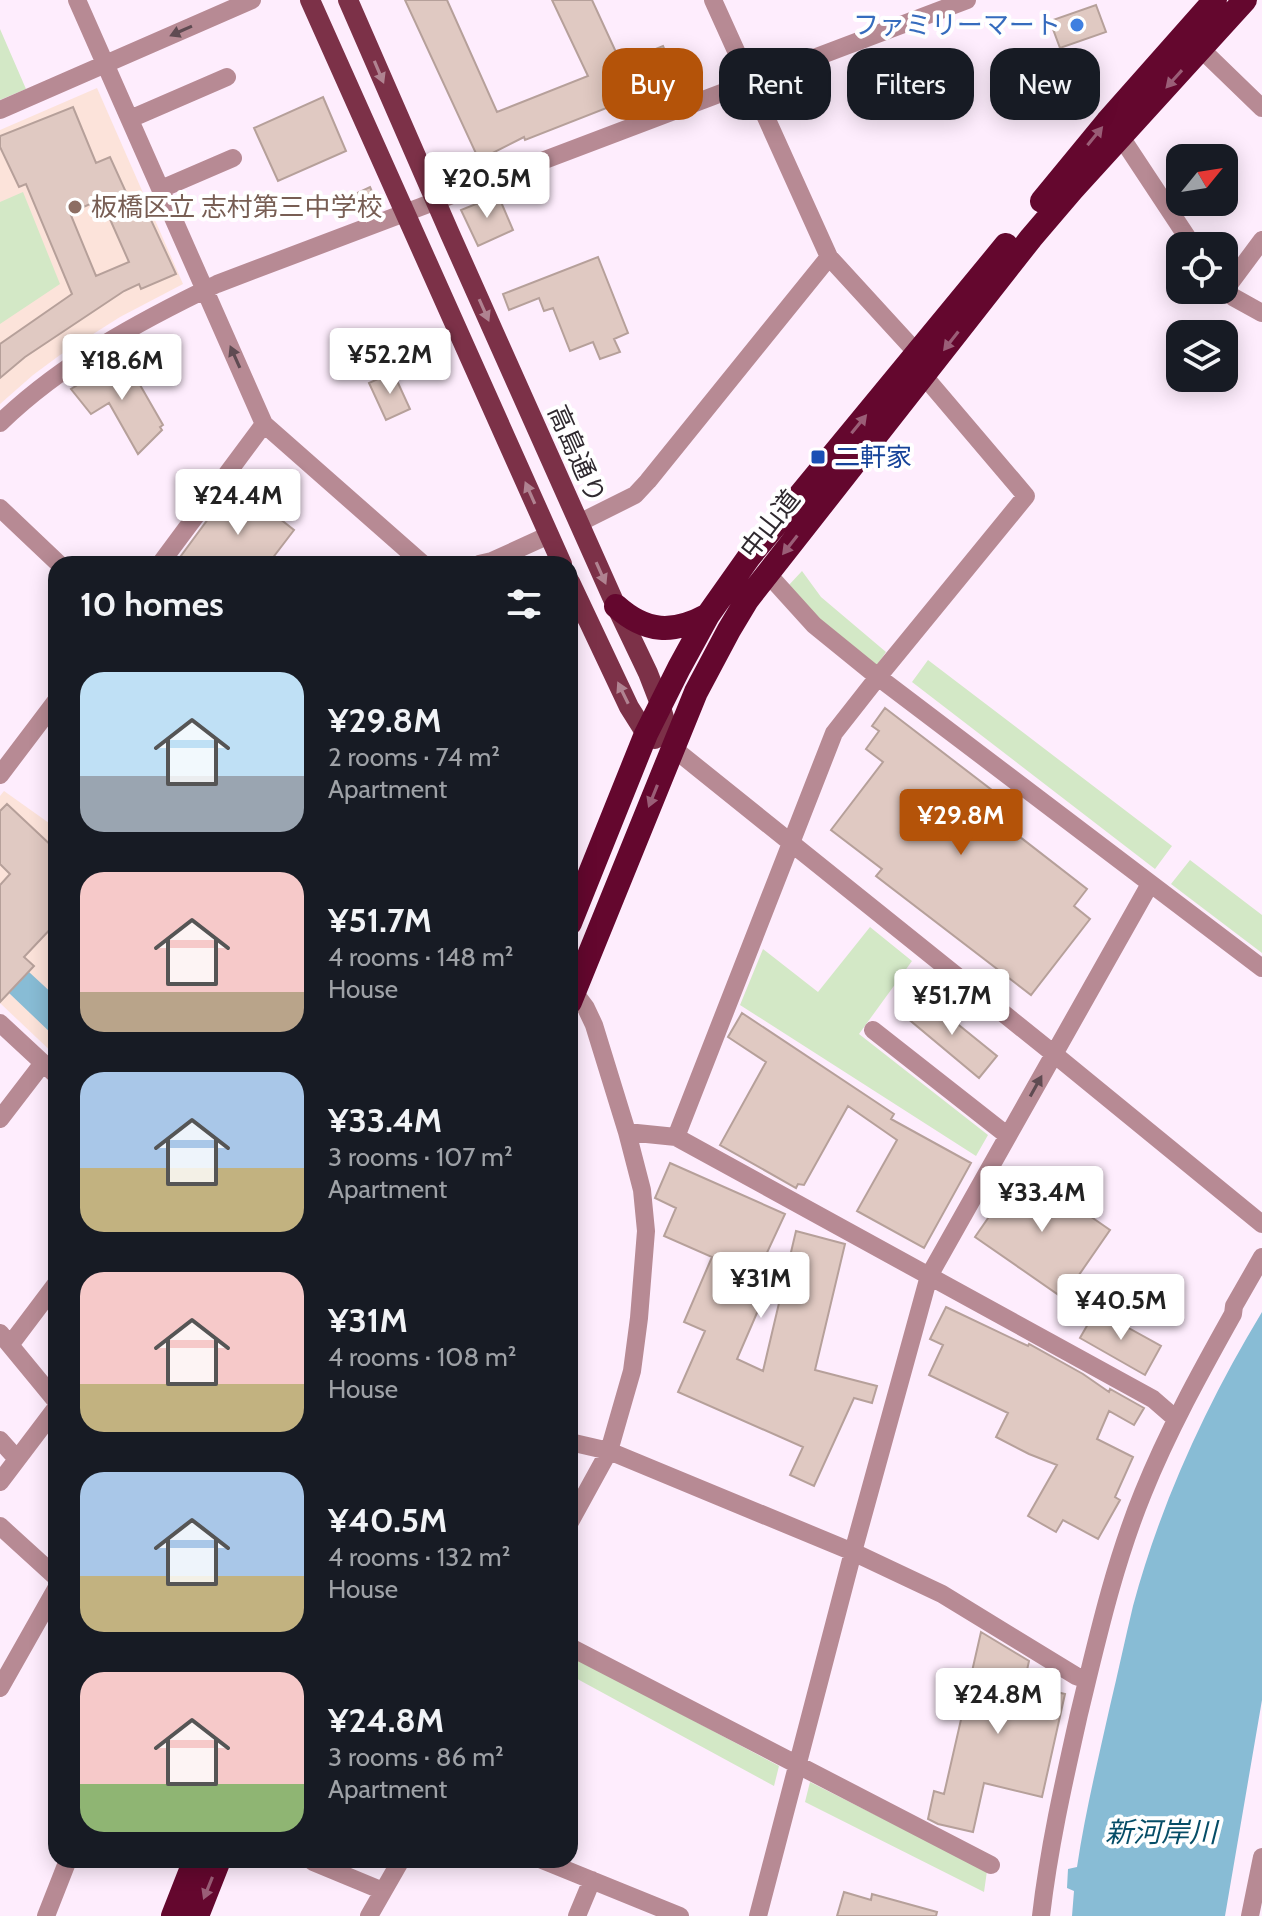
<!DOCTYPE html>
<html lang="en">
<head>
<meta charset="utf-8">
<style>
  :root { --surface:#171b24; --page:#242831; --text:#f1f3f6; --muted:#9ea1a6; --accent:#b45309 }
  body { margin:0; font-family:Cabin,"Noto Sans JP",sans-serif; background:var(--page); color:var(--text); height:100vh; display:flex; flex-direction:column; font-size:30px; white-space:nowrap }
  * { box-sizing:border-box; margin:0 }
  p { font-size:26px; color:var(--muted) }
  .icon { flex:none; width:44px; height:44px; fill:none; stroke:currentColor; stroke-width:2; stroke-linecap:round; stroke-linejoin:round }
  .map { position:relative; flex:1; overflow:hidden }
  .panel { position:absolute; left:48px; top:556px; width:530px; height:1312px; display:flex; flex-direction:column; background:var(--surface); border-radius:24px; box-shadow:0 4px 20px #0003 }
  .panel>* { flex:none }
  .top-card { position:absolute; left:602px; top:48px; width:540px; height:72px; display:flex; gap:16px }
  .needle { width:52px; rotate:60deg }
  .fabs { position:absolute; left:1166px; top:144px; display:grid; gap:16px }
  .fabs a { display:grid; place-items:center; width:72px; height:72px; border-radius:16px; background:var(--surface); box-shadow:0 4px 20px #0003; font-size:40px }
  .price { position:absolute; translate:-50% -68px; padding:0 18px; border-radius:8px; background:#fff; color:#222; font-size:26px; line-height:52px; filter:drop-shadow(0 2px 4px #0008) }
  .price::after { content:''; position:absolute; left:50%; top:48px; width:24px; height:18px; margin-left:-12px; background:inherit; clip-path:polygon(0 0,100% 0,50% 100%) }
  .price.current { background:var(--accent); color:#fff }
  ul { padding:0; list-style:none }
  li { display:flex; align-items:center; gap:24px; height:200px; padding:0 32px }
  li span { display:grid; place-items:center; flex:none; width:224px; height:160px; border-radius:24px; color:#555 }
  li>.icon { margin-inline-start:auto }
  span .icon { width:96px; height:96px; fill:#fffc; stroke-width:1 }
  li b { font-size:34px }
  h2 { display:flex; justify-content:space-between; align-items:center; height:96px; padding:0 32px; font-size:34px }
  .tag { padding:0 28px; border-radius:24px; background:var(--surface); box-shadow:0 4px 20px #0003; font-size:28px; line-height:72px }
  .tag.current { background:var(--accent); color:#fff }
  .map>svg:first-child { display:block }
  .education { fill:#fce3da }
  .green { fill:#d3e8c6 }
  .water { fill:#88bcd5 }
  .building { fill:#e0c9c2; stroke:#b6a09a; stroke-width:2; fill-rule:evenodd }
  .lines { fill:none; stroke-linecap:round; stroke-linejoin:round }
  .minor { stroke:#b78a94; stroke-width:18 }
  .major { stroke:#7c3148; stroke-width:20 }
  .highway { stroke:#64072e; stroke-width:24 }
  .oneway { fill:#5f4b52 }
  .oneway2 { fill:#b08391 }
  .oneway3 { fill:#9a5e77 }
  .shop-dot { fill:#3f7fe0; stroke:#fff; stroke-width:3 }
  .education-dot { fill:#8d6e63; stroke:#fff; stroke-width:3 }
  .transit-dot { fill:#1a4fb4; stroke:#fff; stroke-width:3 }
  .labels { text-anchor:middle; stroke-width:8; stroke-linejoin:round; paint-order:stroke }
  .shop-label { font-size:26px; fill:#366cbe; stroke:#fff; text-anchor:end }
  .education-label { font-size:26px; fill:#785e54; stroke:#fff; text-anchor:start }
  .street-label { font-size:26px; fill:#2f292f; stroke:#fff }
  .transit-label { font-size:26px; fill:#164399; stroke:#fff; text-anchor:start }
  .water-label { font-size:28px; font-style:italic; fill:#054d67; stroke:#fff }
</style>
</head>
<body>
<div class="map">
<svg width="1262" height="1916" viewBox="0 0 1262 1916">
  <rect width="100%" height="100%" fill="#feedfd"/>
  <path class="education" d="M 97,88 L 183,284 L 120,317 L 60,355 L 33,375 L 0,404 L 0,130 Z
    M 4,791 L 56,828 L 56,1056 L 0,1003 L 0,796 Z"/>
  <path class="green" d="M 0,29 L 26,89 L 0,100 Z
    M 23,192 L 60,284 L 0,324 L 0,202 Z
    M 802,571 L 821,597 L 886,652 L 875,668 L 817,620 L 788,586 Z
    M 928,660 L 1172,846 L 1155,869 L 912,682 Z
    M 1190,860 L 1262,915 L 1262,953 L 1171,884 Z
    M 870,927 L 912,961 L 859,1034 L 988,1135 L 976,1156 L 740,1005 L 763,949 L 818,992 Z
    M 570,1655 L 779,1766 L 774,1786 L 570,1675 Z
    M 810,1782 L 987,1871 L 984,1892 L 805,1802 Z"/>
  <path class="water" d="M 29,972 L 56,997 L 56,1034 L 54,1036 L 9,993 Z
    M 1262,1312 L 1262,1700 L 1225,1916 L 1072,1916 L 1074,1891 L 1067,1888 L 1068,1869 L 1077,1867 C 1085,1813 1098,1760 1110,1706 C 1118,1673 1125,1639 1133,1606 C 1161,1502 1207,1403 1262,1312 Z"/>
  <path class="building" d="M 405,0 L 447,0 L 497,112 L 588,76 L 552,0 L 592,0 L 621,63 L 663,46 L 678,80 L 525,140 L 524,137 L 479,160 Z
    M 1096,5 L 1106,32 L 1060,48 L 1050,21 Z
    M 323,97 L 346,151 L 278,181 L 254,128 Z
    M 73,107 L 96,163 L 110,157 L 129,199 L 139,194 L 176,274 L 141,289 L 139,284 L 124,291 L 25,357 L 0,378 L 0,344 L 72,294 L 26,184 L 19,187 L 0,147 L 0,136 ZM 101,199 L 129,262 L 96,276 L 70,213 Z
    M 370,187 L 378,206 L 361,213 L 353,195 Z
    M 498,195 L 513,230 L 478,246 L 461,210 Z
    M 598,257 L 628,333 L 614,339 L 620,352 L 600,359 L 593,342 L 570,351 L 553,308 L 544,311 L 539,298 L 509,310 L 503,294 Z
    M 120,359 L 124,366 L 128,364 L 163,425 L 160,427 L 162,430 L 138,454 L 109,403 L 91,414 L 71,389 Z
    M 393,372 L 410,409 L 386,420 L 369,383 Z
    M 225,496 L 246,513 L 256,500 L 294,530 L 268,564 L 175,564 Z
    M 885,708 L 1014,807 L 1002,823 L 1087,889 L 1074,906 L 1090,919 L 1031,995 L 876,876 L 882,869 L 831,830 L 883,762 L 866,749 L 879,731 L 872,726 Z
    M 7,804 L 56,850 L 56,923 L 24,957 L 34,966 L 0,1002 L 0,885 L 10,874 L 0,864 L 0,811 Z
    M 923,996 L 997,1056 L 979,1078 L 906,1017 Z
    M 742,1013 L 894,1114 L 891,1119 L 971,1163 L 924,1248 L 857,1211 L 897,1140 L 848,1106 L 804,1185 L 798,1184 L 796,1188 L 720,1145 L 766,1062 L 728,1037 Z
    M 670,1163 L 785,1214 L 752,1285 L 766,1292 L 737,1359 L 763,1371 L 796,1231 L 845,1244 L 815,1370 L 877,1386 L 872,1403 L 854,1398 L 814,1486 L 790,1475 L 803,1447 L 678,1392 L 705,1331 L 684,1322 L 712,1257 L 664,1236 L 676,1208 L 655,1198 Z
    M 1022,1169 L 1110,1230 L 1063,1298 L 975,1237 Z
    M 946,1307 L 1028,1346 L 1029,1344 L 1083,1374 L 1109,1392 L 1110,1389 L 1144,1408 L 1134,1425 L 1109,1411 L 1097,1439 L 1133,1457 L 1115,1497 L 1120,1500 L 1098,1539 L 1063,1520 L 1056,1532 L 1028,1516 L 1057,1465 L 1029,1454 L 996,1437 L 1008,1413 L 929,1375 L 943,1345 L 930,1339 Z
    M 1096,1310 L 1161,1346 L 1145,1375 L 1080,1338 Z
    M 981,1632 L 1029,1661 L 1024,1684 L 1065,1694 L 1042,1797 L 984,1783 L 973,1832 L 938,1824 L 928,1819 L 934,1791 L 944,1794 Z
    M 844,1892 L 871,1900 L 872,1894 L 937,1912 L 936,1916 L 837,1916 Z"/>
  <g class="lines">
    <path class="minor" d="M 77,0 L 264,424 L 423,564
      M 713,0 L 829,257 L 917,353
      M 1201,49 L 1262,108
      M 0,110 L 252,0
      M 130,119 L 227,77
      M 1121,137 L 1193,246
      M 161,189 L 233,158
      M 1224,289 L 1233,297 L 1262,313
      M 1225,290 L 1262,240
      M 0,423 C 62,363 140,321 217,284 L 967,0
      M 0,508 L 59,564
      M 579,523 L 635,495 L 648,481 L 829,257
      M 160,564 L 264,424
      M 479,564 L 492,561 L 549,535
      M 767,573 L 814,625 L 878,677 L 1262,968
      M 570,620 L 580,606
      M 673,748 L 1054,1054 L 1262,1224
      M 0,775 L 56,701
      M 0,1023 L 56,1075
      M 873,1030 L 1008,1136
      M 0,1119 L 43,1063
      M 627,1132 L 676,1137 L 1153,1399 L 1176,1419
      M 676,1137 L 834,733 L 878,677 L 1026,496 L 924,376
      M 0,1333 L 56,1401
      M 10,1345 L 56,1284
      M 0,1440 L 17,1459
      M 570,1442 L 609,1451 L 853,1552 L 942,1594 L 1076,1676 L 1087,1680
      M 0,1482 L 56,1408
      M 570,1522 L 609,1451 L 632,1371 L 639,1318 L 646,1231 L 642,1190 L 627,1132 L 594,1025 L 586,1008 L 574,992
      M 0,1526 L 56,1577
      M 570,1647 L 991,1865
      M 0,1688 L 56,1589
      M 542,1860 L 680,1916
      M 313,1862 L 383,1891
      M 46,1916 L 68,1860
      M 369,1916 L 401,1860
      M 577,1916 L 592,1880
      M 758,1916 L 853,1552 L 929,1276 L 1150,884
      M 1041,1916 C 1049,1847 1064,1781 1079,1714 C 1097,1640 1114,1564 1143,1493 C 1168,1431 1200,1373 1233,1314 L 1234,1306 L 1262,1257
      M 1250,1916 L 1262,1857"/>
    <path class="major" d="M 310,0 L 562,564
      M 348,0 L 450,234 L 616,606 L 648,673 L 660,704 L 673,748
      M 570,582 L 629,707 L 646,734 L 655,739"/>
    <path class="highway" d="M 1042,201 L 1107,122 L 1215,0
      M 616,606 C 646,633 673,634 708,615
      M 570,923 L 646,734 L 679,668 L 708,615 L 749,557 L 1006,245
      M 570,1002 L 696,692 L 729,630 L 747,600 L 1031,238 L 1072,190 L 1245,0
      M 173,1916 L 195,1860
      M 197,1916 L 219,1860"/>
  </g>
  <defs><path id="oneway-solid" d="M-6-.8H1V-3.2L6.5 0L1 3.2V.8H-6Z" transform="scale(2)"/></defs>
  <g class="oneway">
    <use href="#oneway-solid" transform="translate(181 31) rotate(156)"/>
    <use href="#oneway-solid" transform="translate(235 357) rotate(-114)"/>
    <use href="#oneway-solid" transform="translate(1036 1086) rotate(-61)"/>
  </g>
  <g class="oneway2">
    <use href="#oneway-solid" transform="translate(379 72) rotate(67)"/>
    <use href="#oneway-solid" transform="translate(484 310) rotate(66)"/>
    <use href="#oneway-solid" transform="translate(530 493) rotate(-114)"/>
    <use href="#oneway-solid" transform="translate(601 573) rotate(66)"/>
    <use href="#oneway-solid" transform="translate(623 693) rotate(-116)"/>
  </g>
  <g class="oneway3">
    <use href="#oneway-solid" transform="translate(1174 79) rotate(132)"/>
    <use href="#oneway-solid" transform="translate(1095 136) rotate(-51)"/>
    <use href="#oneway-solid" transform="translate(951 341) rotate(128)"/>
    <use href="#oneway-solid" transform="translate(859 424) rotate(-51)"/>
    <use href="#oneway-solid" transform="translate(790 545) rotate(128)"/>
    <use href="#oneway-solid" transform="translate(653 796) rotate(112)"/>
    <use href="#oneway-solid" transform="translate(208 1888) rotate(112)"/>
  </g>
  <circle class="shop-dot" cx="1077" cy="25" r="8"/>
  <circle class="education-dot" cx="75" cy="207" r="8"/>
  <rect class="transit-dot" x="810" y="449" width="16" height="16" rx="4"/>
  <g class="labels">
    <g class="shop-label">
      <text x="1061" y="34">ファミリーマート</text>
    </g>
    <g class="education-label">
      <text x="91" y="216">板橋区立 志村第三中学校</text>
    </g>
    <g class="street-label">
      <text transform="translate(577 454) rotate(66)" y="9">高島通り</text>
      <text transform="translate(770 524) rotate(-52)" y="9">中山道</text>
    </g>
    <g class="transit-label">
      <text x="834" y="466">二軒家</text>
    </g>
    <g class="water-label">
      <text x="1161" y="1842">新河岸川</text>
    </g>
  </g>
</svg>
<div class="fabs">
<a><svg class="needle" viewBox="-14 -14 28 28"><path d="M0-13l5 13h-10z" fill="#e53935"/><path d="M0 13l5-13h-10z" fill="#9ea1a6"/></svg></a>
<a><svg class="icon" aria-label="locate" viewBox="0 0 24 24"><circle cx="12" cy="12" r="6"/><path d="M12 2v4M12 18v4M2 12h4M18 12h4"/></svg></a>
<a><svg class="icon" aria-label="layers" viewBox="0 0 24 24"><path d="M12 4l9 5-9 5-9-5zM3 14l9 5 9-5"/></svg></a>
</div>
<b class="price" style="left:487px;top:220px">¥20.5M</b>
<b class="price" style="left:390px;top:396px">¥52.2M</b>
<b class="price" style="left:122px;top:402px">¥18.6M</b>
<b class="price" style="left:238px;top:537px">¥24.4M</b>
<b class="price current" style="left:961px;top:857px">¥29.8M</b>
<b class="price" style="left:952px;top:1037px">¥51.7M</b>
<b class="price" style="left:1042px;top:1234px">¥33.4M</b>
<b class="price" style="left:761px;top:1320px">¥31M</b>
<b class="price" style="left:1121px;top:1342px">¥40.5M</b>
<b class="price" style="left:998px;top:1736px">¥24.8M</b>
<div class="top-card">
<a class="tag current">Buy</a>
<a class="tag">Rent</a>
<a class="tag">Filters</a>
<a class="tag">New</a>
</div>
<section class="panel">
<h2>10 homes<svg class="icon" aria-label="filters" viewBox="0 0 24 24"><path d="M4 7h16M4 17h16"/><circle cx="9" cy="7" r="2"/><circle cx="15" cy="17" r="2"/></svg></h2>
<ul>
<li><span style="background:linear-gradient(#bfe0f5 65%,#9aa5b1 0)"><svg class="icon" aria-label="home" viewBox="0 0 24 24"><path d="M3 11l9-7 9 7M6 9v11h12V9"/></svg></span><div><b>¥29.8M</b><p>2 rooms · 74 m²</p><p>Apartment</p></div></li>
<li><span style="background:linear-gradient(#f6c9c9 75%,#b9a48a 0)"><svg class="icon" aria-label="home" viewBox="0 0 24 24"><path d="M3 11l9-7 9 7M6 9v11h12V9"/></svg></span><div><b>¥51.7M</b><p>4 rooms · 148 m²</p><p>House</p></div></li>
<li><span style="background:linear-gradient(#a9c7e8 60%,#c2b280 0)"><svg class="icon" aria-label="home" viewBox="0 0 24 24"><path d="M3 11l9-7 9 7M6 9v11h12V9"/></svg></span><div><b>¥33.4M</b><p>3 rooms · 107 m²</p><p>Apartment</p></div></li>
<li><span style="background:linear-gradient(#f6c9c9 70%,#c2b280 0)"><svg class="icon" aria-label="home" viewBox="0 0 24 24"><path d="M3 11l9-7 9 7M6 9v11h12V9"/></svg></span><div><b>¥31M</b><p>4 rooms · 108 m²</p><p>House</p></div></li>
<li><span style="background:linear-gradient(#a9c7e8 65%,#c2b280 0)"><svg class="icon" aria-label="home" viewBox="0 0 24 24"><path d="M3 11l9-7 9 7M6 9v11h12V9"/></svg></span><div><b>¥40.5M</b><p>4 rooms · 132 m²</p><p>House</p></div></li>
<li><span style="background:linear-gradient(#f6c9c9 70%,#8fb573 0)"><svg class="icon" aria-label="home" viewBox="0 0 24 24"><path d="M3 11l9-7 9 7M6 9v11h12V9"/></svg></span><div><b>¥24.8M</b><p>3 rooms · 86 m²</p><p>Apartment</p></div></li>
</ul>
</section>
</div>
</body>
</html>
